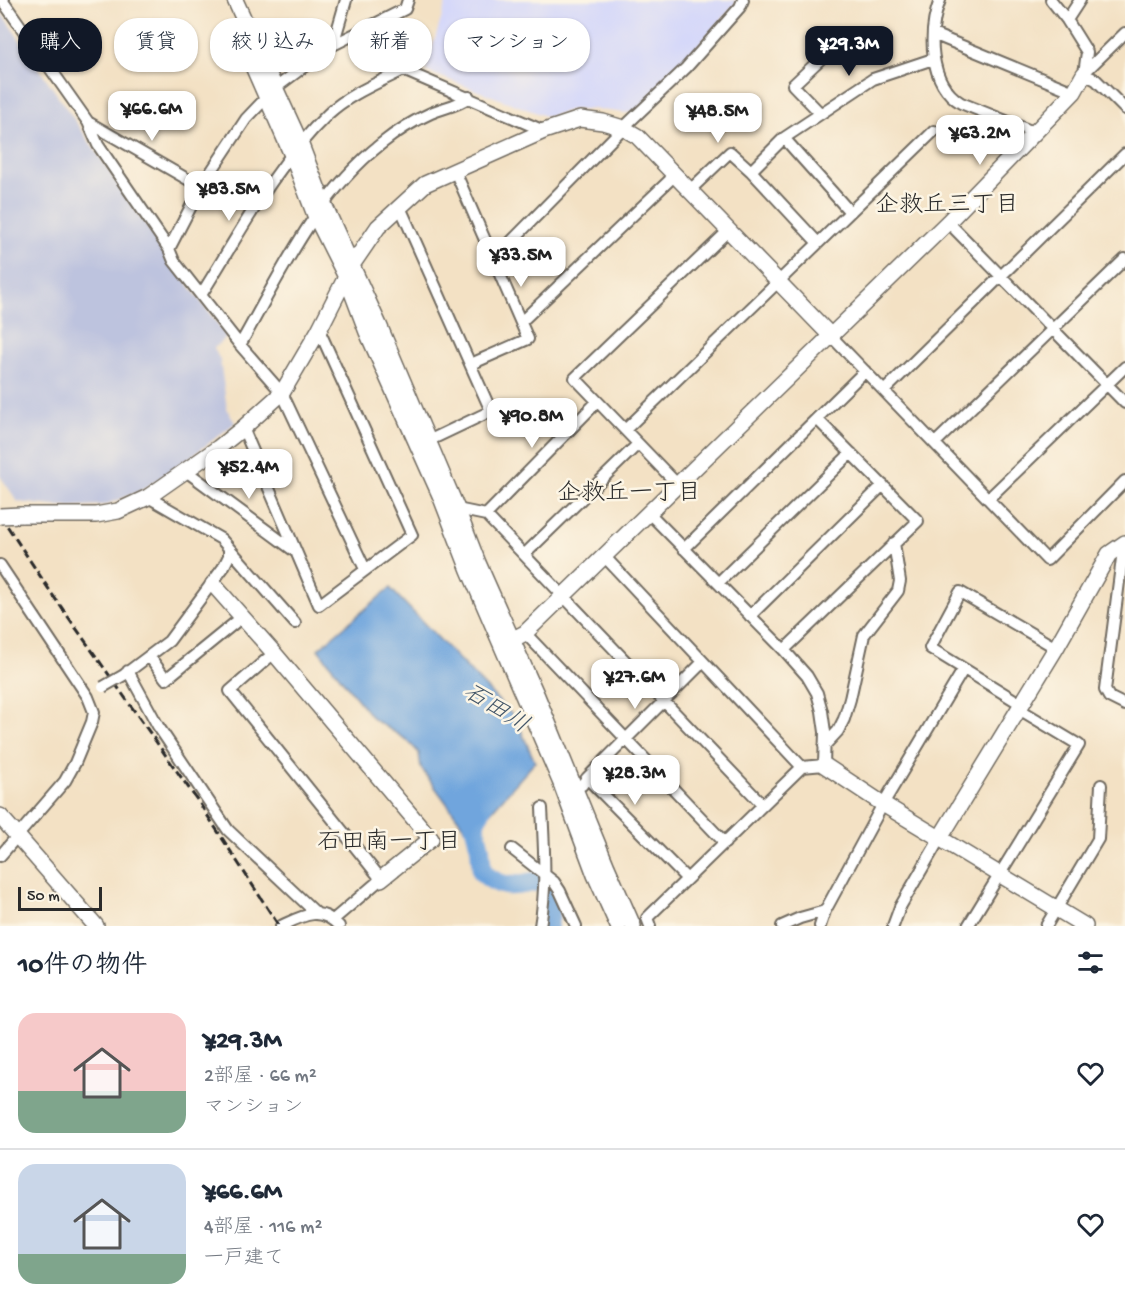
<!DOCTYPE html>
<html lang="ja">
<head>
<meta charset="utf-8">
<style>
  :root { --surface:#fff; --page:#f6f6f7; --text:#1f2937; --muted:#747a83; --line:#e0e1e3; --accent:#111827 }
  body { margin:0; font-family:"Gochi Hand","Klee One",sans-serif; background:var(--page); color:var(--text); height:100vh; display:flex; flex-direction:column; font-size:22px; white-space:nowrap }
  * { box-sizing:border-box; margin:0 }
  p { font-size:20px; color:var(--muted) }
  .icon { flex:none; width:33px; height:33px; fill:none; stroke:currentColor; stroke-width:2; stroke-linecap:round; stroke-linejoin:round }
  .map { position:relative; height:926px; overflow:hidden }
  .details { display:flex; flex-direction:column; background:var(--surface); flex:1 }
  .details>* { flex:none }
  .hud { position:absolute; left:18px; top:18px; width:600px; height:54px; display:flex; gap:12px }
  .scale { position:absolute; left:18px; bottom:15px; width:84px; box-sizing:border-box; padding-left:6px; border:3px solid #2b2b2b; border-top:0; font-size:16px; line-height:21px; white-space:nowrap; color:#2b2b2b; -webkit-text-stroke:4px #fcf5e5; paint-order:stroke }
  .price { position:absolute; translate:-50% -51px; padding:0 14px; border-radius:12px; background:#fff; color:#222; font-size:20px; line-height:39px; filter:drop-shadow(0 2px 3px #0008) }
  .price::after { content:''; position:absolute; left:50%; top:36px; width:18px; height:14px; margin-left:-9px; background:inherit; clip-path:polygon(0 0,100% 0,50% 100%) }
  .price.selected { background:var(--accent); color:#fff }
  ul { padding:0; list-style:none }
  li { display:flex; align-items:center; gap:18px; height:150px; padding:0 18px }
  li+li { border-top:2px solid var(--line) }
  li span { display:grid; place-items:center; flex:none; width:168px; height:120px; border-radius:18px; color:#555 }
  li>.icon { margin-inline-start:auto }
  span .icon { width:72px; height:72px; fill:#fffc; stroke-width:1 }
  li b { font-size:26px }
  h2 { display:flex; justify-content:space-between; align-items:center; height:72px; padding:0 18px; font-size:26px }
  .tag { padding:0 21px; border-radius:24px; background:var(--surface); box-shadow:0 2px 4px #0004; font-size:21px; line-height:54px }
  .tag.selected { background:var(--accent); color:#fff }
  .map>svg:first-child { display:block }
  .built { fill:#d5d8f9 }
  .industrial { fill:#bdc3de }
  .water { fill:#70a5dd; stroke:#4e6884; stroke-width:1.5 }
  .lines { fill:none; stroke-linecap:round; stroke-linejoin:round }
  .river { stroke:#70a5dd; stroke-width:20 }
  .street-casing { stroke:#716b61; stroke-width:14 }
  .secondary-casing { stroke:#716b61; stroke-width:18 }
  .street { stroke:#fff; stroke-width:10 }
  .secondary { stroke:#fff; stroke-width:15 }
  .rail { stroke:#2b2b2b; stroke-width:3; stroke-dasharray:9 4.5; stroke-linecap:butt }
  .street-bridge-casing { stroke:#716b61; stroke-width:14; stroke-linecap:butt }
  .secondary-bridge-casing { stroke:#716b61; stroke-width:18; stroke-linecap:butt }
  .street-bridge { stroke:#fff; stroke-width:10 }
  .secondary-bridge { stroke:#fff; stroke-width:15 }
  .labels { text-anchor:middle; stroke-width:5; stroke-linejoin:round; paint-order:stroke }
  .neighbourhood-label { font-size:24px; fill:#2b2b2b; stroke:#fcf5e5 }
  .water-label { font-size:24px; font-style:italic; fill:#435669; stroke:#fcf5e5 }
</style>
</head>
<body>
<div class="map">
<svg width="1125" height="926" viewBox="0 0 1125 926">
  <rect width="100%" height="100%" fill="#fcf5e5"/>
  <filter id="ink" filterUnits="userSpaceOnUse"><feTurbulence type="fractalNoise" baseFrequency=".0167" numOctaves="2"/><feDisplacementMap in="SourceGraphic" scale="12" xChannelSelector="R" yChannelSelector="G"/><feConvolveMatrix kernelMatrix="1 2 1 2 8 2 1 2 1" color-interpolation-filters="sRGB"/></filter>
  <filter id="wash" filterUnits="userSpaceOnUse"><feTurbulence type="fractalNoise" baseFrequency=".008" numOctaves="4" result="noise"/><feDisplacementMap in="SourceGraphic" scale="24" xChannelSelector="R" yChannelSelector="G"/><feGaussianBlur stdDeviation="1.35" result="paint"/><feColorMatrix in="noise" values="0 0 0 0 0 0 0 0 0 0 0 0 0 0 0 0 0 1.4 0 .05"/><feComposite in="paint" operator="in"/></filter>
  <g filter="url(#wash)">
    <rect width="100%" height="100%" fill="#f3e1c4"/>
    <path class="built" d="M 447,0 L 736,0 L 735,5 L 639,110 L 626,113 L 593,109 L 570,110 L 548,117 L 425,71 Z"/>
    <path class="industrial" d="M 0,11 L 164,251 L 227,337 L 214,348 L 220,360 L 227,409 L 235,423 L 179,466 L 140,491 L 105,505 L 62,507 L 18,502 L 0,476 Z"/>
    <path class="water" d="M 390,588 L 516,719 L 535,762 L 470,835 L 421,768 L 419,753 L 407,740 L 373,719 L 318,649 Z"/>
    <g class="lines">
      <path class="river" d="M 483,806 L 474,824 L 480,848 L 482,872 C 504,892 516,885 543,880 L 553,896 L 548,926"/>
    </g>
  </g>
  <g filter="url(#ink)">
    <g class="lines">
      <defs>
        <path id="street" d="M 2,0 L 88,122 L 98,145 L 169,249 L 174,261 L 240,345 L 282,393 L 365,569
          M 940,0 C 928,32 928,83 961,103 L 1036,133
          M 1051,0 L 1067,20 L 1087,52 L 1084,74
          M 1067,20 L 1080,0
          M 933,34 L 1074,92
          M 333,45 L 346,0
          M 1084,73 L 1125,33
          M 1084,74 L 1096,80 L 1125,109
          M 820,113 L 793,85 L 830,50
          M 88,122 L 201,187
          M 784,138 L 850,212
          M 455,171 L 528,339 L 471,364
          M 689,191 L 730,152 L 751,171
          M 400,207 L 491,411 L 428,441
          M 948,222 L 1125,403
          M 818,243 L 751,171 L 784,138 L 873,79 L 933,59
          M 169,249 L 201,187 L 246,119 L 266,98 L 274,89 L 333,45 L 405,9 L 408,0
          M 493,260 L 623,128 L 686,68 L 740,7 L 743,0
          M 201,295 C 240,233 275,165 328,114 C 349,94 378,83 403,70 L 544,131
          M 521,322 L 674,176
          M 830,335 L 1047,560 L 1125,481
          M 240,345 C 280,275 316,195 381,144 C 396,132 413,121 431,113 C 444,107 458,106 469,97
          M 884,391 L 1125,154
          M 243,428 L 319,605 L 412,535 L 319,330
          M 625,430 L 934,131
          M 935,443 L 1125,259
          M 186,471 L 296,552
          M 678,485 L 575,378 L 728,231
          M 148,497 L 221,539 L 295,623
          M 988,499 L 1125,367
          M 457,509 L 486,515 L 763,805
          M 649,513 L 784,650 L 807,676 L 817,693 L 822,711 L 825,732 L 824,765 L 802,767 L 647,918 L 650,926
          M 486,515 L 597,402
          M 1124,543 L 1105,690 L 1109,697 L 1125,705
          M 684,549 L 865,371
          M 525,554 L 638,444
          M 604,556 L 802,767
          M 0,565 L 88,697 L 94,712 L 92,722 L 75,763 L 65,781 L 0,856
          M 718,583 L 851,453
          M 750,616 L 883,485
          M 525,633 L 725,843
          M 784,650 L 918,521 L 817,419
          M 274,653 L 230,691 L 381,879 L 333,920
          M 149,656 L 166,679 L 242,617
          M 128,671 L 158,726 L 228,830 L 316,913
          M 125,674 L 169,641 L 223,568 L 229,556 L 229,548
          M 1021,704 L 930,648 L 960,592 L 1056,648
          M 824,746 L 838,731 L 844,719 L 850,699 L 864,635 L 898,591 L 900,581 L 894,543
          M 587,778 L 703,662
          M 575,789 L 582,785 L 587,778 L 687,879
          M 512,849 L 554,882 L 560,891 L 576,926
          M 281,926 C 302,916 320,905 339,926
          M 540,926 C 547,886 544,848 542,808
          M 782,926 L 800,918 L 825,911
          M 820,926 L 825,911 L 883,804 L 963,670
          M 893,926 L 900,907 L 940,838
          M 968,926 L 1079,745 L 1019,709
          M 1046,926 L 1098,839 L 1101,785"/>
        <path id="secondary" d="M 235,0 L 299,140 L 322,200 L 379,325 L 457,509 L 478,563 L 537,696 L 607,867 L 633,926
          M 244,46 L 292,155 L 315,215 L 347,279 L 367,332 L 440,495 L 469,570 L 560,781 L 595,875 L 618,926
          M 21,515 L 96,515 L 118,511 L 148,497 L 218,448 L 243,428 L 282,393 L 319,330 L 352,265 L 378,227 L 425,184 L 544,131 L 580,119 L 603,122 L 623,128 L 637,136 L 830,335
          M 213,584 L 274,653 L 431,839 L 381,879
          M 504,644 L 525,633 L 948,222 L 1074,92 L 1084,74
          M 824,765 L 883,804 L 1085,926
          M 0,816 L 96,926
          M 940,838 L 1056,648 L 1109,554 L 1125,543"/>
      </defs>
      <use href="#street" class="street-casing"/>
      <use href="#secondary" class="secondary-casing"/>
      <use href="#street" class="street"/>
      <use href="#secondary" class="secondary"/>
      <path class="rail" d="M 0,515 L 52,594 L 200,804 L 279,926"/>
      <defs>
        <path id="street-bridge" d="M 103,687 L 124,675"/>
        <path id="secondary-bridge" d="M 0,516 L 21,515"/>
      </defs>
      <use href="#street-bridge" class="street-bridge-casing"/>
      <use href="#secondary-bridge" class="secondary-bridge-casing"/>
      <use href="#street-bridge" class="street-bridge"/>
      <use href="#secondary-bridge" class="secondary-bridge"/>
    </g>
  </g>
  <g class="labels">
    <g class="neighbourhood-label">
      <text x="947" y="211">企救丘三丁目</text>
      <text x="629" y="499">企救丘一丁目</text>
      <text x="389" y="848">石田南一丁目</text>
    </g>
    <g class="water-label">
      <text transform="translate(497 707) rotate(32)" y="8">石田川</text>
    </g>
  </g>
</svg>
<div class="scale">50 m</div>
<b class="price selected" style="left:849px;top:77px">¥29.3M</b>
<b class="price" style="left:152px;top:142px">¥66.6M</b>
<b class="price" style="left:718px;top:144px">¥48.5M</b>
<b class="price" style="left:980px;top:166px">¥63.2M</b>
<b class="price" style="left:229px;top:222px">¥83.5M</b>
<b class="price" style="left:521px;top:288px">¥33.5M</b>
<b class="price" style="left:532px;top:449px">¥90.8M</b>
<b class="price" style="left:249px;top:500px">¥52.4M</b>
<b class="price" style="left:635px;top:710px">¥27.6M</b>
<b class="price" style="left:635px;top:806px">¥28.3M</b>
<div class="hud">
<a class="tag selected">購入</a>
<a class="tag">賃貸</a>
<a class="tag">絞り込み</a>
<a class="tag">新着</a>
<a class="tag">マンション</a>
</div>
</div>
<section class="details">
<h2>10件の物件<svg class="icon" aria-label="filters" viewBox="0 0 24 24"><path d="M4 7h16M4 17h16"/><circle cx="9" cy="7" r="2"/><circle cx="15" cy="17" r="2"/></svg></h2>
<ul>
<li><span style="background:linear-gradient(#f6c9c9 65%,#7fa58c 0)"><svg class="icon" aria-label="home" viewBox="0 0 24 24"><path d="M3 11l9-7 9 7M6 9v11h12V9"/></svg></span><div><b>¥29.3M</b><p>2部屋 · 66 m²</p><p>マンション</p></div><svg class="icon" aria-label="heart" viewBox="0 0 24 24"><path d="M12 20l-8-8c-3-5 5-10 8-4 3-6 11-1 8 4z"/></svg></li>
<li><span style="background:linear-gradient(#c9d6e8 75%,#7fa58c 0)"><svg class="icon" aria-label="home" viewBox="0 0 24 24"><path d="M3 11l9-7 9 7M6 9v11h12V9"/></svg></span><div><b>¥66.6M</b><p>4部屋 · 116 m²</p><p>一戸建て</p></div><svg class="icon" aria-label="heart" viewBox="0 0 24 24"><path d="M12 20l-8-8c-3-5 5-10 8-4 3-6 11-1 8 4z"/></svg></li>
</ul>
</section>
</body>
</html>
